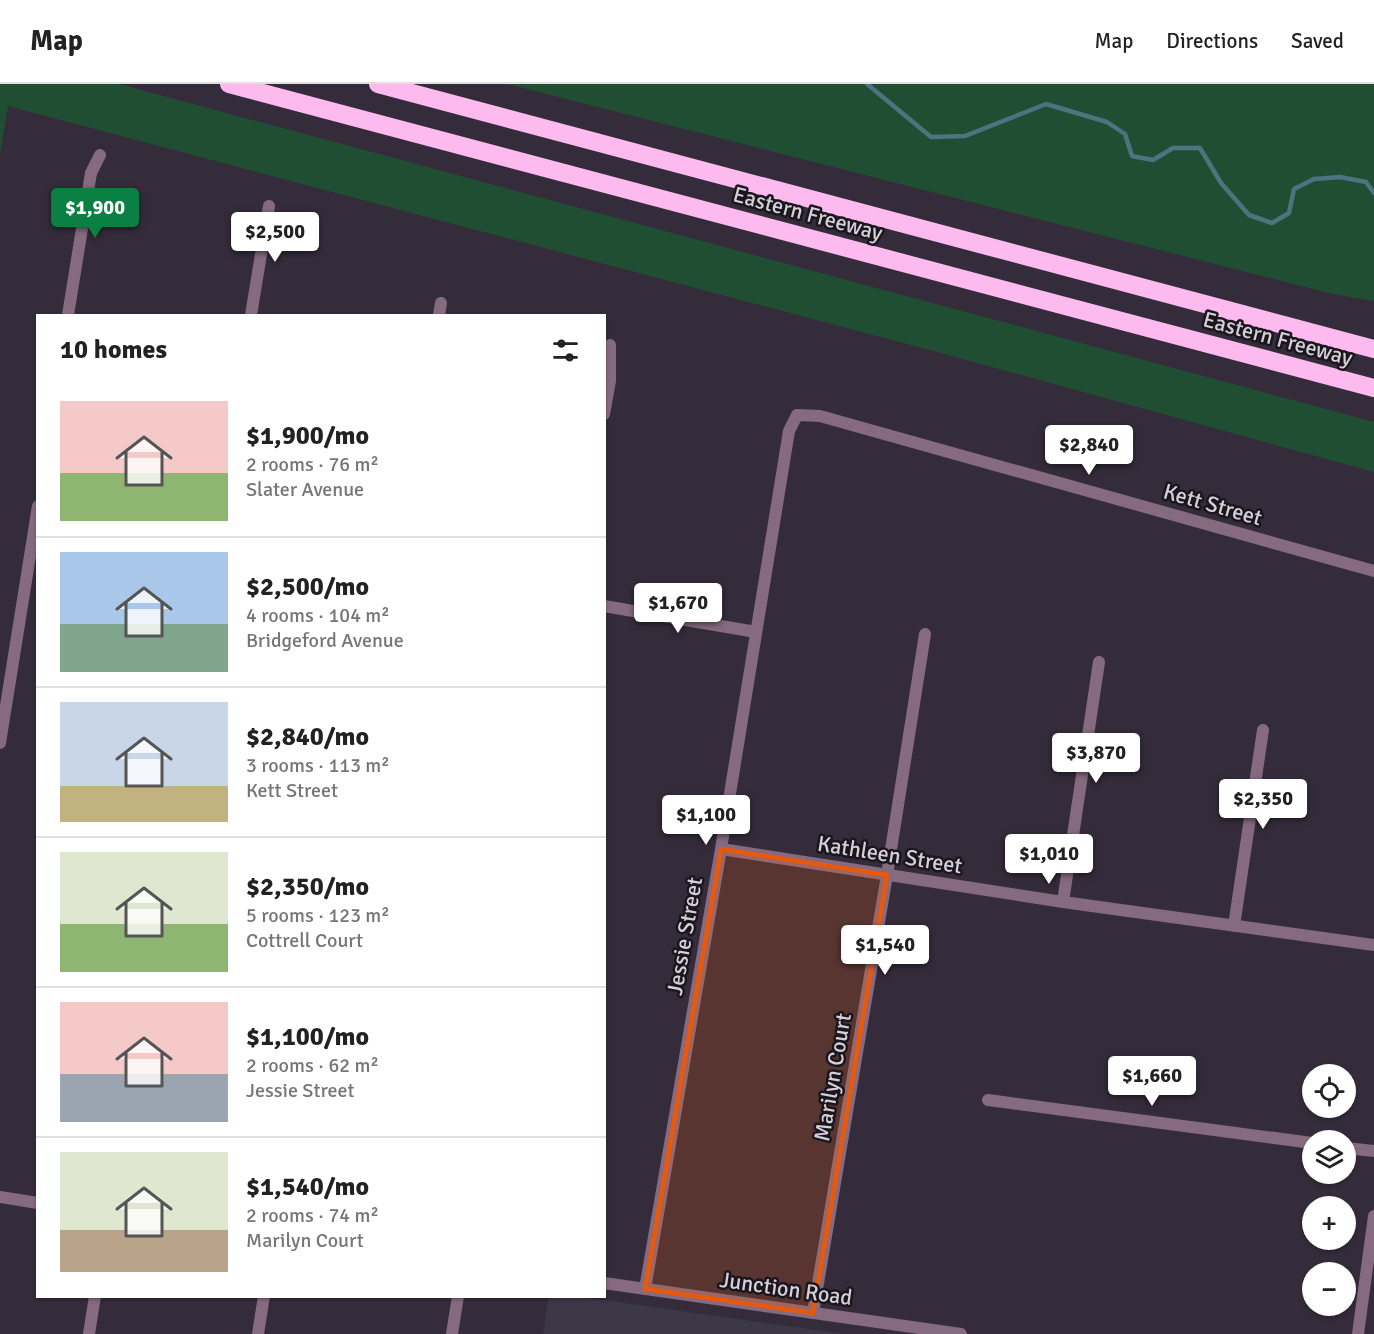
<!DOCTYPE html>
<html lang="en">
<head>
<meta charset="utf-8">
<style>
  :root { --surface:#fff; --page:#f2f2f2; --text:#222; --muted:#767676; --line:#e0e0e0; --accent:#0b8043 }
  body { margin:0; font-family:Signika,sans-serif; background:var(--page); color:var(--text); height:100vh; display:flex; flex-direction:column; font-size:22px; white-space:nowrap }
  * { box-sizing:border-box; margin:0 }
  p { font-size:20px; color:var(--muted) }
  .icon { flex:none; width:33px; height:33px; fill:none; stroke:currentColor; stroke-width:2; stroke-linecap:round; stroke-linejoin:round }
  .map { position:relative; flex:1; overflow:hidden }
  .details { position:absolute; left:36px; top:230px; width:570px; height:984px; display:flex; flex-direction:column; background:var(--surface); border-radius:0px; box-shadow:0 2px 4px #0004 }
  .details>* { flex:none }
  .tools { position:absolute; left:1302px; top:980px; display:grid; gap:12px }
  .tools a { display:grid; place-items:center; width:54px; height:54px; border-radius:50%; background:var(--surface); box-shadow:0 2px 4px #0004; font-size:30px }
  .price { position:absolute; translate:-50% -51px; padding:0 14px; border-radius:6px; background:#fff; color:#222; font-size:20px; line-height:39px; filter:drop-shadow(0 2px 3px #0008) }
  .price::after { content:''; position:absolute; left:50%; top:36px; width:18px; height:14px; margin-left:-9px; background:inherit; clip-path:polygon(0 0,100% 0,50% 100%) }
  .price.current { background:var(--accent); color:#fff }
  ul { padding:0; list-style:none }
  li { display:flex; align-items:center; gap:18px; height:150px; padding:0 24px }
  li+li { border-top:2px solid var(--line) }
  li span { display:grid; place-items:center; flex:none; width:168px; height:120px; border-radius:0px; color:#555 }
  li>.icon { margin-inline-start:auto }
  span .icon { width:72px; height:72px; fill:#fffc; stroke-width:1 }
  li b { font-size:26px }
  h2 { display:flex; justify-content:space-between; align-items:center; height:72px; padding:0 24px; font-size:26px }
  header { display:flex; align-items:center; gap:36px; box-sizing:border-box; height:84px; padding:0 30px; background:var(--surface); border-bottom:2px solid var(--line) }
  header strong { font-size:28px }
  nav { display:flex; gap:33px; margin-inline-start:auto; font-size:21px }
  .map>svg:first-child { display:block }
  .education { fill:#3d3848 }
  .green { fill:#204e32 }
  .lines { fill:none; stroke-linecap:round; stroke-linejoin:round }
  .stream { stroke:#4c737f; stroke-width:4.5 }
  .minor { stroke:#866b80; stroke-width:12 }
  .tertiary { stroke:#866b80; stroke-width:12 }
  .motorway { stroke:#fcbaef; stroke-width:18 }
  .marked { fill:#e8590c; fill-opacity:0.2; stroke:#e8590c; stroke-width:4.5; stroke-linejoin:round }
  .labels { text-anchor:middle; stroke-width:5; stroke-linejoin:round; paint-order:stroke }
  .street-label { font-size:22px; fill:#d5cfd9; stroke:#1b161d }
</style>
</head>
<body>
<header>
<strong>Map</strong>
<nav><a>Map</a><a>Directions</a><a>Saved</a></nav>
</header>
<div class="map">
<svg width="1374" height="1250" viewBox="0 0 1374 1250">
  <rect width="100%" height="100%" fill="#352c3b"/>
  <path class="education" d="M 549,1212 L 575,1212 L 844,1250 L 543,1250 Z"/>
  <path class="green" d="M 0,0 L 119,0 L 1374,338 L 1374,388 L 941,269 L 8,22 L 0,70 Z
    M 507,0 L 1374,0 L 1374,217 L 1333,210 Z"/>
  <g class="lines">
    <path class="stream" d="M 867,0 L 931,53 L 965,52 L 1046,20 L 1107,38 L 1125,50 L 1132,72 L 1153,76 L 1173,64 L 1200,64 L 1221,99 L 1249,131 L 1272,139 L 1289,129 L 1294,105 L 1314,95 L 1340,93 L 1366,98 L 1374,109"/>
    <path class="minor" d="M 68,231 L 91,89 L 100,71
      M 251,231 L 269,122
      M 439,231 L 441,219
      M 604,330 L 610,297 L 610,261
      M 604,522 L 756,548
      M 0,659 L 38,422
      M 721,765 L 1063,818 L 1374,861
      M 1063,818 L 1099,578
      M 1234,842 L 1263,646
      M 988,1016 L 1312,1059
      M 1346,1064 L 1374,1067
      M 645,1205 L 721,765 L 789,347 L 797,331 L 820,332 L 1374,487
      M 813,1229 L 887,791 L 925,550
      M 89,1250 L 95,1212
      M 258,1250 L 264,1212
      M 452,1250 L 458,1212
      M 1358,1250 L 1374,1132"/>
    <path class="tertiary" d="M 0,1113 L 38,1119
      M 604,1199 L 961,1250"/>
    <path class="motorway" d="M 229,0 L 1374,304
      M 378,0 L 1374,265"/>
  </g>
  <path class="marked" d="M 721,765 L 887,791 L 813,1229 L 645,1205 Z"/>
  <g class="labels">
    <g class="street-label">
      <text transform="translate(808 129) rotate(15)" y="8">Eastern Freeway</text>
      <text transform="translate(1278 254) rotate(15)" y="8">Eastern Freeway</text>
      <text transform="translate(1213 420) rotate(16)" y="8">Kett Street</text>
      <text transform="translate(890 770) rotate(9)" y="8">Kathleen Street</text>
      <text transform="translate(684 852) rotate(-80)" y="8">Jessie Street</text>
      <text transform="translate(832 993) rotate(-80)" y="8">Marilyn Court</text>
      <text transform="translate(786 1204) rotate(8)" y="8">Junction Road</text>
    </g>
  </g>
</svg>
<div class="tools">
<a><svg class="icon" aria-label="locate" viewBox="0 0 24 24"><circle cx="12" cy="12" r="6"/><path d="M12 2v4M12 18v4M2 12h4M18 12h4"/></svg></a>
<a><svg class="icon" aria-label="layers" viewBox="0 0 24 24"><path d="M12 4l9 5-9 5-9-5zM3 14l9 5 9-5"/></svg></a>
<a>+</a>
<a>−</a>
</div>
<b class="price current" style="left:95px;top:155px">$1,900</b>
<b class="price" style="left:275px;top:179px">$2,500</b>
<b class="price" style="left:1089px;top:392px">$2,840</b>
<b class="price" style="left:678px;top:550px">$1,670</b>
<b class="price" style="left:1096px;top:700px">$3,870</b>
<b class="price" style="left:1263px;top:746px">$2,350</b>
<b class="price" style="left:706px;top:762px">$1,100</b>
<b class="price" style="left:1049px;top:801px">$1,010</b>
<b class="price" style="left:885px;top:892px">$1,540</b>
<b class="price" style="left:1152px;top:1023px">$1,660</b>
<section class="details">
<h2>10 homes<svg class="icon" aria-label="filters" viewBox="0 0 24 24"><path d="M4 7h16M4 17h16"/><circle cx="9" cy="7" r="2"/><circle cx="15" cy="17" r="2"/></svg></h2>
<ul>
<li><span style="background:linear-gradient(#f6c9c9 60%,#8fb573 0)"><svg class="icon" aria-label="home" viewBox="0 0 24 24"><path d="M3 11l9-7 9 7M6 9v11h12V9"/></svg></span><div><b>$1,900/mo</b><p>2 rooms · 76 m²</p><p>Slater Avenue</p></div></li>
<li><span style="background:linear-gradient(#a9c7e8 60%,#7fa58c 0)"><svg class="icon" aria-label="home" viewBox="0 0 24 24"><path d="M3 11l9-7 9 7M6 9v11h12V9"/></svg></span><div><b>$2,500/mo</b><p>4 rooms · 104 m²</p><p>Bridgeford Avenue</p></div></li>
<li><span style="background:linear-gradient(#c9d6e8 70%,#c2b280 0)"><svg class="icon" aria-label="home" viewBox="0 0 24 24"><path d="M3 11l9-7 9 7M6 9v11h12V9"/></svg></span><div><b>$2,840/mo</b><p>3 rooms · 113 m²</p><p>Kett Street</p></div></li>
<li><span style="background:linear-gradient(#dfe7d0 60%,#8fb573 0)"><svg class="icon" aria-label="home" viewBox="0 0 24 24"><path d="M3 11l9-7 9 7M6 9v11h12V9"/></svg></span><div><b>$2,350/mo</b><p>5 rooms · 123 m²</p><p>Cottrell Court</p></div></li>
<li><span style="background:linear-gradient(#f6c9c9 60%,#9aa5b1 0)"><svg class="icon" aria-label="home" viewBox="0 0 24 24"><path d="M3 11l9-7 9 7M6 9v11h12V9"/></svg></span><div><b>$1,100/mo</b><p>2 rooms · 62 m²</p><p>Jessie Street</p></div></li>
<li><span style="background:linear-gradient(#dfe7d0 65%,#b9a48a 0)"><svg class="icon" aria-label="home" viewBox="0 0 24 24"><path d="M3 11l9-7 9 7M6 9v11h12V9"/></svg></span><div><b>$1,540/mo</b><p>2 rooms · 74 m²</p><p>Marilyn Court</p></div></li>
</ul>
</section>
</div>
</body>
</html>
